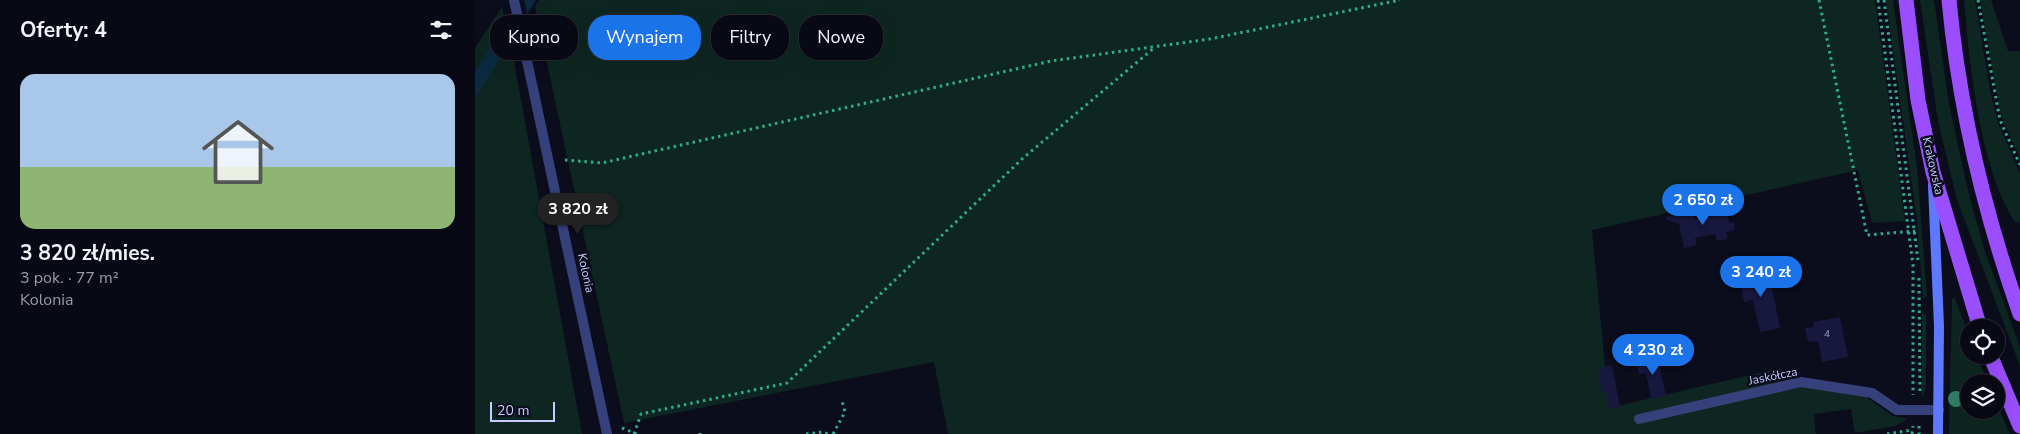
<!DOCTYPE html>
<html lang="pl">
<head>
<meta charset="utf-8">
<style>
  :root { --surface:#080915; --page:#11121e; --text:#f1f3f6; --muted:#989aa0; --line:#292a34; --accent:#1a73e8 }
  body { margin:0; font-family:"Nunito Sans",sans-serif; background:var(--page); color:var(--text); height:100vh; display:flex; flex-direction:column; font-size:19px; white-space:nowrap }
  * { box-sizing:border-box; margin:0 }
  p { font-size:16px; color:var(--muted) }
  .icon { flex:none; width:28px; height:28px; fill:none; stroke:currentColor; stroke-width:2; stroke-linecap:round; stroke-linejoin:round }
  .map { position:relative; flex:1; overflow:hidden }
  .panel { display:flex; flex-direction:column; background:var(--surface); width:475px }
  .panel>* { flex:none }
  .top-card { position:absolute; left:15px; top:15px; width:475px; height:45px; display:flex; gap:10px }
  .tools { position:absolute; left:1485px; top:319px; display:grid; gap:10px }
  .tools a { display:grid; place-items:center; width:45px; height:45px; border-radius:50%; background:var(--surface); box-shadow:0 5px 20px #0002,0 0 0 1px var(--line); font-size:25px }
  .scale { position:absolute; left:15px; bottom:12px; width:65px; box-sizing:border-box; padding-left:5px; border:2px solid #c7cbff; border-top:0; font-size:14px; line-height:18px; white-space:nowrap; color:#c7cbff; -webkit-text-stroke:4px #0b0c1c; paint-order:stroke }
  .price { position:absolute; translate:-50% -42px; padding:0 11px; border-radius:18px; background:var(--accent); color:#fff; font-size:16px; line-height:32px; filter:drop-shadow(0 1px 2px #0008) }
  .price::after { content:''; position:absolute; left:50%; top:30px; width:15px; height:11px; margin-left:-8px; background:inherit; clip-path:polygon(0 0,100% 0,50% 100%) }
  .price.on { background:#222; color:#fff }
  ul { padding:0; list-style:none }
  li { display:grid; align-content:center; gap:10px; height:265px; padding:0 20px }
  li+li { border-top:1px solid var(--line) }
  li span { display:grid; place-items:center; height:155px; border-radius:15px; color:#555 }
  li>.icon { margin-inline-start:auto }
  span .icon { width:90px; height:90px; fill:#fffc; stroke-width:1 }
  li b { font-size:21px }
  h2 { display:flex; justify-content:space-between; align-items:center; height:60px; padding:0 20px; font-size:21px }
  .tag { padding:0 18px; border-radius:20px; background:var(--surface); box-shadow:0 5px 20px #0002,0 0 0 1px var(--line); font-size:18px; line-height:45px }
  .tag.on { background:var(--accent); color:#fff }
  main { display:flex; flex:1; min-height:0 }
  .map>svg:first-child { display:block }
  .green { fill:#0e2621 }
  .water { fill:#0b2a40 }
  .pier { fill:#0b0c1c }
  .building { fill:#18173d }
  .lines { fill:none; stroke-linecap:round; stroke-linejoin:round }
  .path { stroke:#2dad8d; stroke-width:3; stroke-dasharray:2.5 4; stroke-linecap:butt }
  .street { stroke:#36417b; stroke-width:10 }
  .secondary { stroke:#5e78ff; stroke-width:10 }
  .primary { stroke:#9b4efe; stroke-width:15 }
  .tree { fill:#337f65 }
  .labels { text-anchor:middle; stroke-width:5; stroke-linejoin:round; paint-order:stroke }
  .number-label { font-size:10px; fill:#9b9ece }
  .street-label { font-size:12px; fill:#c7cbff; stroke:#0b0c1c }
</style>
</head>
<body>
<main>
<section class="panel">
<h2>Oferty: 4<svg class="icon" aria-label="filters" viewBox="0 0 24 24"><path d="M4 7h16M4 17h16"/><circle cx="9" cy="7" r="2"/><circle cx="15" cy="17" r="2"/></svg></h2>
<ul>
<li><span style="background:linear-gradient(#a9c7e8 60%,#8fb573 0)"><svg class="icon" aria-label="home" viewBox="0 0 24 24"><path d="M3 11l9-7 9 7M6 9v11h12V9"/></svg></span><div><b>3 820 zł/mies.</b><p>3 pok. · 77 m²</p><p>Kolonia</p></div></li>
</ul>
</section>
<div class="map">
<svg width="1545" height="434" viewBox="0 0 1545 434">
  <rect width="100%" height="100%" fill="#0b0c1c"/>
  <path class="green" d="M 64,0 L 1400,0 L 1430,221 L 1397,223 L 1383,170 L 1117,230 L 1134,408 L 1292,371 L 1317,370 L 1319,383 L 1391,397 L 1418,416 L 1433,419 L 1420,426 L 1380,433 L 1376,409 L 1339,414 L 1341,434 L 473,434 L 459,362 L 149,423 L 64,26 L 60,6 Z
    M 1411,0 L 1418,0 L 1442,168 L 1452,296 L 1448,299 L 1442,220 Z
    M 1445,0 L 1459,0 L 1474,104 L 1494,195 L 1510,252 L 1545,347 L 1545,366 L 1482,200 L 1463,121 Z
    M 1489,0 L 1500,0 L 1515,90 L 1523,123 L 1545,173 L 1545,222 L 1541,223 C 1506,173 1494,63 1489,0 Z
    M 1505,0 L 1516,0 L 1533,51 L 1545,51 L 1545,158 L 1526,116 Z
    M 27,7 L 38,56 L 107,434 L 0,434 L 0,48 Z
    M 1477,298 L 1480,299 L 1494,335 L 1494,355 L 1501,355 L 1513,382 L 1494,382 L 1494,410 L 1521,410 L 1521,402 L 1535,434 L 1474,434 Z
    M 1447,311 L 1451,315 L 1451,387 L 1447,398 Z"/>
  <path class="water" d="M 44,0 L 61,0 L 0,99 L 0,72 Z"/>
  <path class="pier" d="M 41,0 L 49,0 L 53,17 L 39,40 L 32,14 Z"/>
  <path class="building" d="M 1250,205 L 1254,223 L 1259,222 L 1260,230 L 1251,232 L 1253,239 L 1242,241 L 1240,234 L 1220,238 L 1222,245 L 1209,248 L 1204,224 L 1192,220 L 1191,217 L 1218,212 L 1219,219 L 1240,215 L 1239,207 Z
    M 1293,268 L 1305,328 L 1285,332 L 1278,300 L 1269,302 L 1263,274 Z
    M 1365,317 L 1373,357 L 1347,362 L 1343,341 L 1333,342 L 1330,328 L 1339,327 L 1338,322 Z
    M 1182,354 L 1191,396 L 1176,399 L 1171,373 L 1164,374 L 1161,364 L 1170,362 L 1168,357 Z
    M 1137,365 L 1145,407 L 1134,409 L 1131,391 L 1127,392 L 1123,368 Z"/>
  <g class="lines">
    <path class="path" d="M 1344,0 L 1392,235 L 1440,231
      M 1403,0 L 1438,265 L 1438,395
      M 1409,0 L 1443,260
      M 1503,0 L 1525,120 L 1545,165
      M 90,160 L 127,163 L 576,61 L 735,39 L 925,0
      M 1444,278 L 1445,395
      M 1444,426 L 1444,434
      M 147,428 L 162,434
      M 225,433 L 225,434
      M 159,434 L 166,414 L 312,383 L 547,159 L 679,48
      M 331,434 L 347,432 L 354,434
      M 358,434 L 370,412 L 367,401
      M 1412,434 L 1437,430
      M 1437,434 L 1438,426"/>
    <path class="street" d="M 39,0 L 132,434
      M 1164,419 L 1326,382 L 1397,393 L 1422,410 L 1464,410"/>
    <path class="secondary" d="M 1458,185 L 1464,326 L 1463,434"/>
    <path class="primary" d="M 1431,0 L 1443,100 L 1458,172 L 1505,328
      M 1474,0 C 1484,107 1509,212 1545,314
      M 1515,355 L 1545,426"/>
  </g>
  <circle class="tree" cx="1481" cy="399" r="8"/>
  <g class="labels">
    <g class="number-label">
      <text x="1352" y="337">4</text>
    </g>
    <g class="street-label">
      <text transform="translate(1458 166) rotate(77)" y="4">Krakowska</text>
      <text transform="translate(111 273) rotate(78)" y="4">Kolonia</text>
      <text transform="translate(1298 376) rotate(-11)" y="4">Jaskółcza</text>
    </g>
  </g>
</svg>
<div class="tools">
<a><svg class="icon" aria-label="locate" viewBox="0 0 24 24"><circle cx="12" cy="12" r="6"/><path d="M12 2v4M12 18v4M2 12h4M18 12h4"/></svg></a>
<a><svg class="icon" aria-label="layers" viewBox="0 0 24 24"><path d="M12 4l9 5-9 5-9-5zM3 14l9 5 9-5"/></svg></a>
</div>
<div class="scale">20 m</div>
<b class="price" style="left:1228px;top:226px">2 650 zł</b>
<b class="price on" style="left:103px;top:235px">3 820 zł</b>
<b class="price" style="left:1286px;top:298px">3 240 zł</b>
<b class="price" style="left:1178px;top:376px">4 230 zł</b>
<div class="top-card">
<a class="tag">Kupno</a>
<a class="tag on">Wynajem</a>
<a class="tag">Filtry</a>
<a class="tag">Nowe</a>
</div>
</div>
</main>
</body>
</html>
